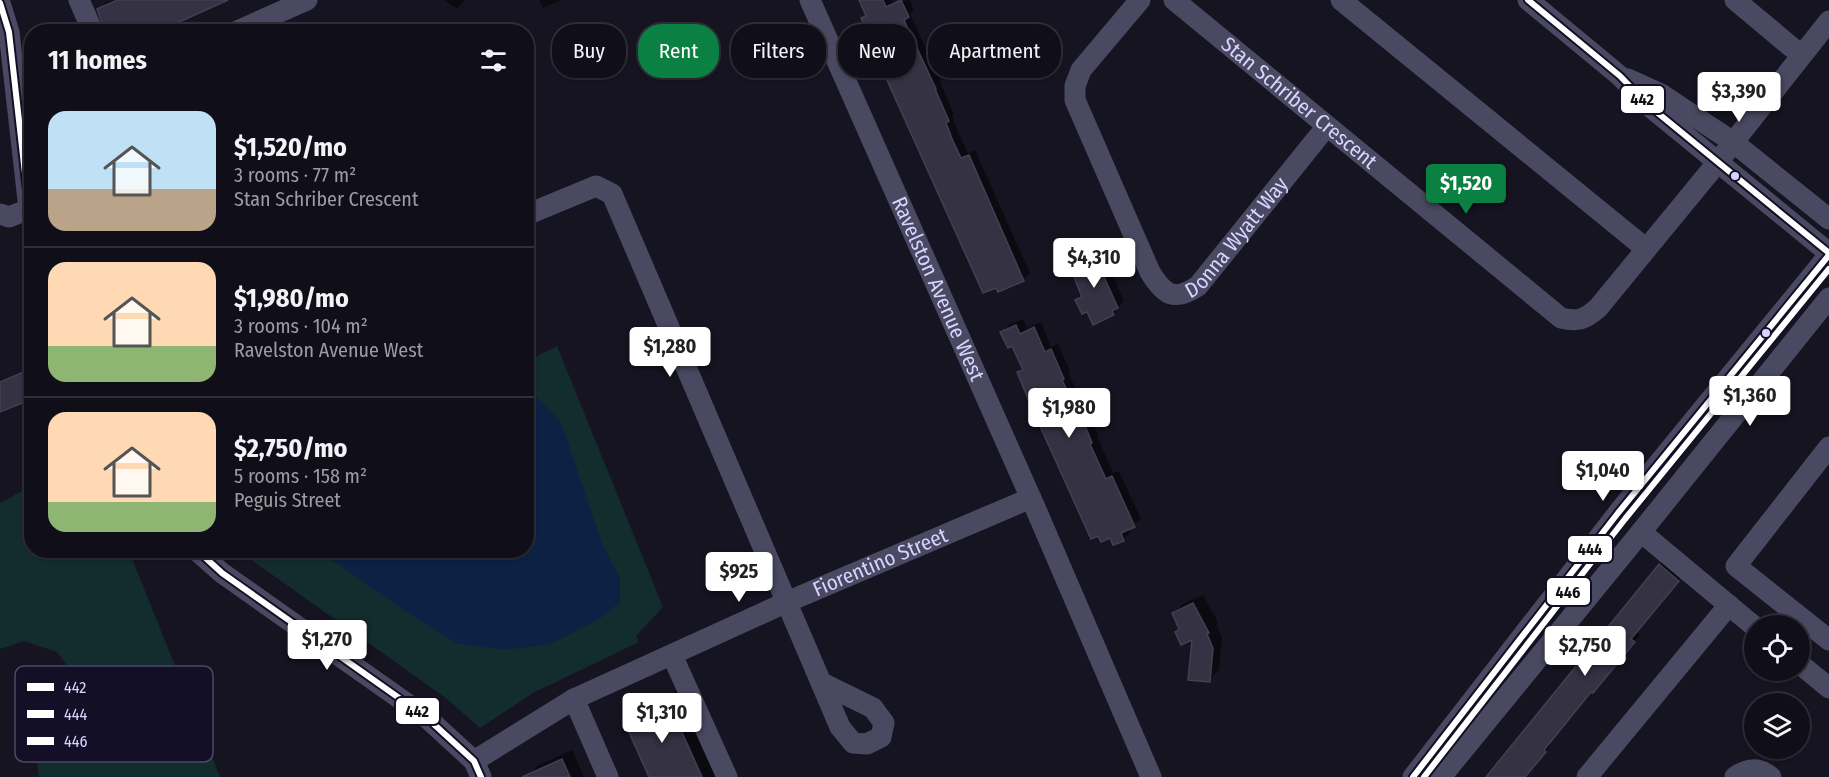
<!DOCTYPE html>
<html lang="en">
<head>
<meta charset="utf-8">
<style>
  :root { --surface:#100f19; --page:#1e1d26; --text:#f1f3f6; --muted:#9c9ca2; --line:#302f38; --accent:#0b8043 }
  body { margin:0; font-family:"Fira Sans Condensed",sans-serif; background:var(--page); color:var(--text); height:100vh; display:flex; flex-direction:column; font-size:22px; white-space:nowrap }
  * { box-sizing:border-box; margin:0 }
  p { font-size:20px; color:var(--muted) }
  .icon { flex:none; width:33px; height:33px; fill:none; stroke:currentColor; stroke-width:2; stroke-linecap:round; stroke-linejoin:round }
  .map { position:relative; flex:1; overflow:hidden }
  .side { position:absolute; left:24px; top:24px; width:510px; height:534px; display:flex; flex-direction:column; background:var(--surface); border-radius:24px; box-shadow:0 2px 4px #0004,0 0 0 2px var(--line) }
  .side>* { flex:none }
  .guide { position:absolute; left:552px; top:24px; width:570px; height:54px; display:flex; gap:12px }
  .controls { position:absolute; left:1744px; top:615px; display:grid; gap:12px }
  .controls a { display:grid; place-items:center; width:66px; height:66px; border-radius:50%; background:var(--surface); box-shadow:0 2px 4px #0004,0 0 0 2px var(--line); font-size:30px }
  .price { position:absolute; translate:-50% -51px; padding:0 14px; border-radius:6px; background:#fff; color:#222; font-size:20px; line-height:39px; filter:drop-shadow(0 2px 3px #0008) }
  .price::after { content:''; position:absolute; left:50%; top:36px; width:18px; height:14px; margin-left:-9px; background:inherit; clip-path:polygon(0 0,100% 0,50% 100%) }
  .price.current { background:var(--accent); color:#fff }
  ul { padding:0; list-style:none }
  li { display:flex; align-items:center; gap:18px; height:150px; padding:0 24px }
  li+li { border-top:2px solid var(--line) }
  li span { display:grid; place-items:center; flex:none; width:168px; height:120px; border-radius:18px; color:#555 }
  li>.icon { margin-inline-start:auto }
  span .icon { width:72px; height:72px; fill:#fffc; stroke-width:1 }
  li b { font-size:26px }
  h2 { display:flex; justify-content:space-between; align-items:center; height:72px; padding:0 24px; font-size:26px }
  .tag { padding:0 21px; border-radius:24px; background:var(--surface); box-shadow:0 2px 4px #0004,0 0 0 2px var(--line); font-size:21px; line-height:54px }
  .tag.current { background:var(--accent); color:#fff }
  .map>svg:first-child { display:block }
  .green { fill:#132c2d }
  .water { fill:#0d2144 }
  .shadow { fill:#0007 }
  .building { fill:#343243; stroke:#433f54; stroke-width:1.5 }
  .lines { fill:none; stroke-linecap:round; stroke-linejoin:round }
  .minor { stroke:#4a4962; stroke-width:21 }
  .bus-1-casing { stroke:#130f26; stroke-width:10 }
  .bus-2-casing { stroke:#130f26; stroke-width:10 }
  .bus-3-casing { stroke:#130f26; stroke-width:10 }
  .bus-1 { stroke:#fff; stroke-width:6 }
  .bus-2 { stroke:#fff; stroke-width:6 }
  .bus-3 { stroke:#fff; stroke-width:6 }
  .bus-dot { fill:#d9d4ff; stroke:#130f26; stroke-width:2 }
  .labels { text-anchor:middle; stroke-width:4.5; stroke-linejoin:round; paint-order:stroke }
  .street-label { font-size:21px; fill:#d9d4ff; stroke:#130f26 }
  .key { fill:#130f26; stroke:#4e4a67; stroke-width:1.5 }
  .key-label { font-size:16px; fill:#d9d4ff }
  .line-badge { stroke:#130f26; stroke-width:2 }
  .pale-badge-label { font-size:16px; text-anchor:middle; font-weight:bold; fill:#111 }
</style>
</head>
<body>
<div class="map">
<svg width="1829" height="777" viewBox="0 0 1829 777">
  <rect width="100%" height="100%" fill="#161421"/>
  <path class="green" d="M 557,346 L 663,607 L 636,636 L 639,642 L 533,693 L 480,728 L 447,699 L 239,551 L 526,550 L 527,358 L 533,358 Z
    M 31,486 L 32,550 L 129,551 L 220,777 L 39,777 L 37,761 L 54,735 L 69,706 L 76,678 L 57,652 L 24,641 L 0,649 L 0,503 Z"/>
  <path class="water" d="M 527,389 L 531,391 L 561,422 L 602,544 L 620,578 L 620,602 L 599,619 L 551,644 L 505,650 L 456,643 L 407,612 L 319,551 L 526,550 Z"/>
  <path class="shadow" d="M 113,0 L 225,0 L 99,10 L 105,3 Z
    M 444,0 L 465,0 L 457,9 Z
    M 539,0 L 562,0 L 543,8 Z
    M 861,0 L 892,0 L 893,2 L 910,0 L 914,10 L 910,14 L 941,81 L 940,82 L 954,114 L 952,116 L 959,134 L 968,153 L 975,150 L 1030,273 L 1023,280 L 998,290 L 876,48 L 863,19 L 867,15 Z
    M 1101,249 L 1104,255 L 1109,253 L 1116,267 L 1111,272 L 1124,301 L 1113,314 L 1088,310 L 1077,300 L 1083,294 L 1070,265 L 1077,259 Z
    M 1023,319 L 1027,328 L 1041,322 L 1051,347 L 1058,344 L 1070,371 L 1068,373 L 1092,421 L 1098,435 L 1097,436 L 1113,473 L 1119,471 L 1141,519 L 1128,528 L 1130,533 L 1123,539 L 1019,372 L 1023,368 L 1013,344 L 1002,332 L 1009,325 Z
    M 30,368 L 32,397 L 0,410 L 0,381 Z
    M 1666,558 L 1684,574 L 1636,632 L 1640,635 L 1599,685 L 1591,690 L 1549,743 L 1551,745 L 1524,777 L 1487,777 Z
    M 1203,595 L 1218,622 L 1216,624 L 1222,637 L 1219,670 L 1209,680 L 1194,637 L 1180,628 L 1174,613 L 1183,604 Z
    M 681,689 L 720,777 L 651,777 L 626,721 L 639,708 Z
    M 572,750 L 584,777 L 528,777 L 537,766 Z"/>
  <path class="building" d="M 117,0 L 228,0 L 157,32 L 105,32 L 97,9 Z
    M 859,0 L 883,0 L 886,7 L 901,0 L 909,17 L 904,20 L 936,89 L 935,89 L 949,121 L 946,123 L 953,141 L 961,158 L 969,155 L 1024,281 L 998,292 L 996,288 L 983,293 L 873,49 L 875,48 L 861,18 L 866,16 Z
    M 1095,254 L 1098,260 L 1103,258 L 1110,275 L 1104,277 L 1118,308 L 1112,311 L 1114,315 L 1093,325 L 1087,312 L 1082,314 L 1075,300 L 1082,297 L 1069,265 Z
    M 1016,325 L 1020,334 L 1034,327 L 1045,352 L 1051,349 L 1064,379 L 1062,380 L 1086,428 L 1092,443 L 1090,444 L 1106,479 L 1112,476 L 1135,527 L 1121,533 L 1124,541 L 1113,545 L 1110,538 L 1101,542 L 1098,536 L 1091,539 L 1030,404 L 1017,372 L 1023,370 L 1012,346 L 1008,348 L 1000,332 Z
    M 28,370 L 32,379 L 32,399 L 0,412 L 0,382 Z
    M 1659,564 L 1679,581 L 1631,639 L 1635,642 L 1593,693 L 1591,692 L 1544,750 L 1546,752 L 1525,777 L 1486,777 Z
    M 1193,603 L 1209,633 L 1207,634 L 1213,648 L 1210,682 L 1188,680 L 1192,640 L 1181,645 L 1175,632 L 1179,629 L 1172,613 Z
    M 668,701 L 702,777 L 649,777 L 624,721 Z
    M 562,759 L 570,777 L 522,777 Z"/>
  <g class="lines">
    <g class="minor">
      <path d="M 79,0 L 93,32"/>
      <path id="s1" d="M 810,0 L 1037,512 L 1151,777"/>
      <path id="s2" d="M 1140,0 L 1081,70 L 1075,86 L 1075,100 L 1150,272 C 1164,295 1174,302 1198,286 L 1327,126"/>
      <path id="s3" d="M 1174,0 L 1561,318 C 1578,322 1584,320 1598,308 L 1717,163 L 1829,21"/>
      <path d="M 1341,0 L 1645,248"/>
      <path d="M 1528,0 L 1620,76 L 1648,105 L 1829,253"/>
      <path d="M 1735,0 L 1801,55"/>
      <path d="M 0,3 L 9,32 L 29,209 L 32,216"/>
      <path d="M 235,32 L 307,0"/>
      <path d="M 1628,79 L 1661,94 L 1733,142 L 1829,219"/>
      <path d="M 0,214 L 9,217 L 29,209"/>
      <path d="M 526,215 L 596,186 L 612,194 L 840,727 L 853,743 L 867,744 L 881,737 L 884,723 L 873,708 L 822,683"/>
      <path d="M 1829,447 L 1736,566 L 1829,640"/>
      <path d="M 1641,532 L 1755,627"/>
      <path d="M 196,550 L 222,573 L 426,717 L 474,761 L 481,777"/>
      <path d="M 672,655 L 727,777"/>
      <path d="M 1800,664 L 1829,688"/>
      <path d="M 574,699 L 608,777"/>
      <path id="s4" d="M 474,761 L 574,699 L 787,602 L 1031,498"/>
      <path d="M 1413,777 L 1618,513 L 1829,255"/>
      <path d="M 1441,777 L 1641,532 L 1829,298"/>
      <path d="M 1587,777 L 1729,605"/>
      <path d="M 1735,777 C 1747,768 1759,767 1771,777"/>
    </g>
    <defs>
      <path id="bus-1" d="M 1528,0 L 1620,76 L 1648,105 L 1829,253
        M 0,3 L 9,32 L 29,209 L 32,215
        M 197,550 L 222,573 L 426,717 L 474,761 L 481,777"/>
      <path id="bus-2" d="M 1413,777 L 1618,513 L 1829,255"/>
      <path id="bus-3" d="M 1424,777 L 1625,519 L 1829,269"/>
    </defs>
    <use href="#bus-1" class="bus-1-casing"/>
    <use href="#bus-2" class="bus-2-casing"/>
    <use href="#bus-3" class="bus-3-casing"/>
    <use href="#bus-1" class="bus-1"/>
    <use href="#bus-2" class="bus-2"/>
    <use href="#bus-3" class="bus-3"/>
  </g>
  <g class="bus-dot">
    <circle cx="1735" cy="176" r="5"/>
    <circle cx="1766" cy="333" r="5"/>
  </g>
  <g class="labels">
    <g class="street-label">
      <text dy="7" stroke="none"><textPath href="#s3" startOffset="162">Stan Schriber Crescent</textPath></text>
      <text dy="7" stroke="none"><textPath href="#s2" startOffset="432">Donna Wyatt Way</textPath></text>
      <text dy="7" stroke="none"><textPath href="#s1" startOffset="316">Ravelston Avenue West</textPath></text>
      <text dy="7" stroke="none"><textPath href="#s4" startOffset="453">Fiorentino Street</textPath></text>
    </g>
  </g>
  <rect x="15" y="666" width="198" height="96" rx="9" class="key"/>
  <rect x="27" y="683" width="27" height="8" fill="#fff"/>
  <rect x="27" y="710" width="27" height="8" fill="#fff"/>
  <rect x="27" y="737" width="27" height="8" fill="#fff"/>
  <g class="key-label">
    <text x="64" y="693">442</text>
    <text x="64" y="720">444</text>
    <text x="64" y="747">446</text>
  </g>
  <g class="line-badge">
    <rect x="1620" y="85" width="45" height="29" rx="6" fill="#fff"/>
    <rect x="1567" y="535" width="46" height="28" rx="6" fill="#fff"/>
    <rect x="1546" y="577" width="45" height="29" rx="6" fill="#fff"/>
    <rect x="395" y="697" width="45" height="28" rx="6" fill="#fff"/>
  </g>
  <g class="pale-badge-label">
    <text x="1642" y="105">442</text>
    <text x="1590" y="555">444</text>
    <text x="1568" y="598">446</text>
    <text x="417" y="717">442</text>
  </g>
</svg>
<div class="controls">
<a><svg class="icon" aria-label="locate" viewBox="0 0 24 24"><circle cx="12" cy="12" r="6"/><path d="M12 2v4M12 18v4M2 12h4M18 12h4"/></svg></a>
<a><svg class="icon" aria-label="layers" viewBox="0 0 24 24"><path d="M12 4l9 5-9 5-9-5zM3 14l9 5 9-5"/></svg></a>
</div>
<b class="price" style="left:1739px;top:123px">$3,390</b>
<b class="price current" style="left:1466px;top:215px">$1,520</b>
<b class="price" style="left:1094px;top:289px">$4,310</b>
<b class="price" style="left:670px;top:378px">$1,280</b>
<b class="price" style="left:1750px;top:427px">$1,360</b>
<b class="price" style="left:1069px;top:439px">$1,980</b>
<b class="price" style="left:1603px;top:502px">$1,040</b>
<b class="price" style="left:739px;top:603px">$925</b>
<b class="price" style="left:327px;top:671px">$1,270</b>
<b class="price" style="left:1585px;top:677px">$2,750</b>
<b class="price" style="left:662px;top:744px">$1,310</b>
<div class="guide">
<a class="tag">Buy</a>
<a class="tag current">Rent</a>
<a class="tag">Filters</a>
<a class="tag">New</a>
<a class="tag">Apartment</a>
</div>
<section class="side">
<h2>11 homes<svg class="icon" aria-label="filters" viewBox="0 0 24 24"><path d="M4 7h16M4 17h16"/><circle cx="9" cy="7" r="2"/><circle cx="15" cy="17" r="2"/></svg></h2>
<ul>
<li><span style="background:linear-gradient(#bfe0f5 65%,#b9a48a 0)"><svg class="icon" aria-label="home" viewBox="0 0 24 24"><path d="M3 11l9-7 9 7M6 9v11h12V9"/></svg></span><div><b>$1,520/mo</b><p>3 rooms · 77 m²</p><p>Stan Schriber Crescent</p></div></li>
<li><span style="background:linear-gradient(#ffd9b3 70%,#8fb573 0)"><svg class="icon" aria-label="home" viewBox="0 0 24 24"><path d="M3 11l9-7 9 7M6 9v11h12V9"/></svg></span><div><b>$1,980/mo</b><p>3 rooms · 104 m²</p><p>Ravelston Avenue West</p></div></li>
<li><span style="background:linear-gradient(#ffd9b3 75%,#8fb573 0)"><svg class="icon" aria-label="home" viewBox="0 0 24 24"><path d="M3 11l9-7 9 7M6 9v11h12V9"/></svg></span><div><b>$2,750/mo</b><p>5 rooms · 158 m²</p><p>Peguis Street</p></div></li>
</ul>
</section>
</div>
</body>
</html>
